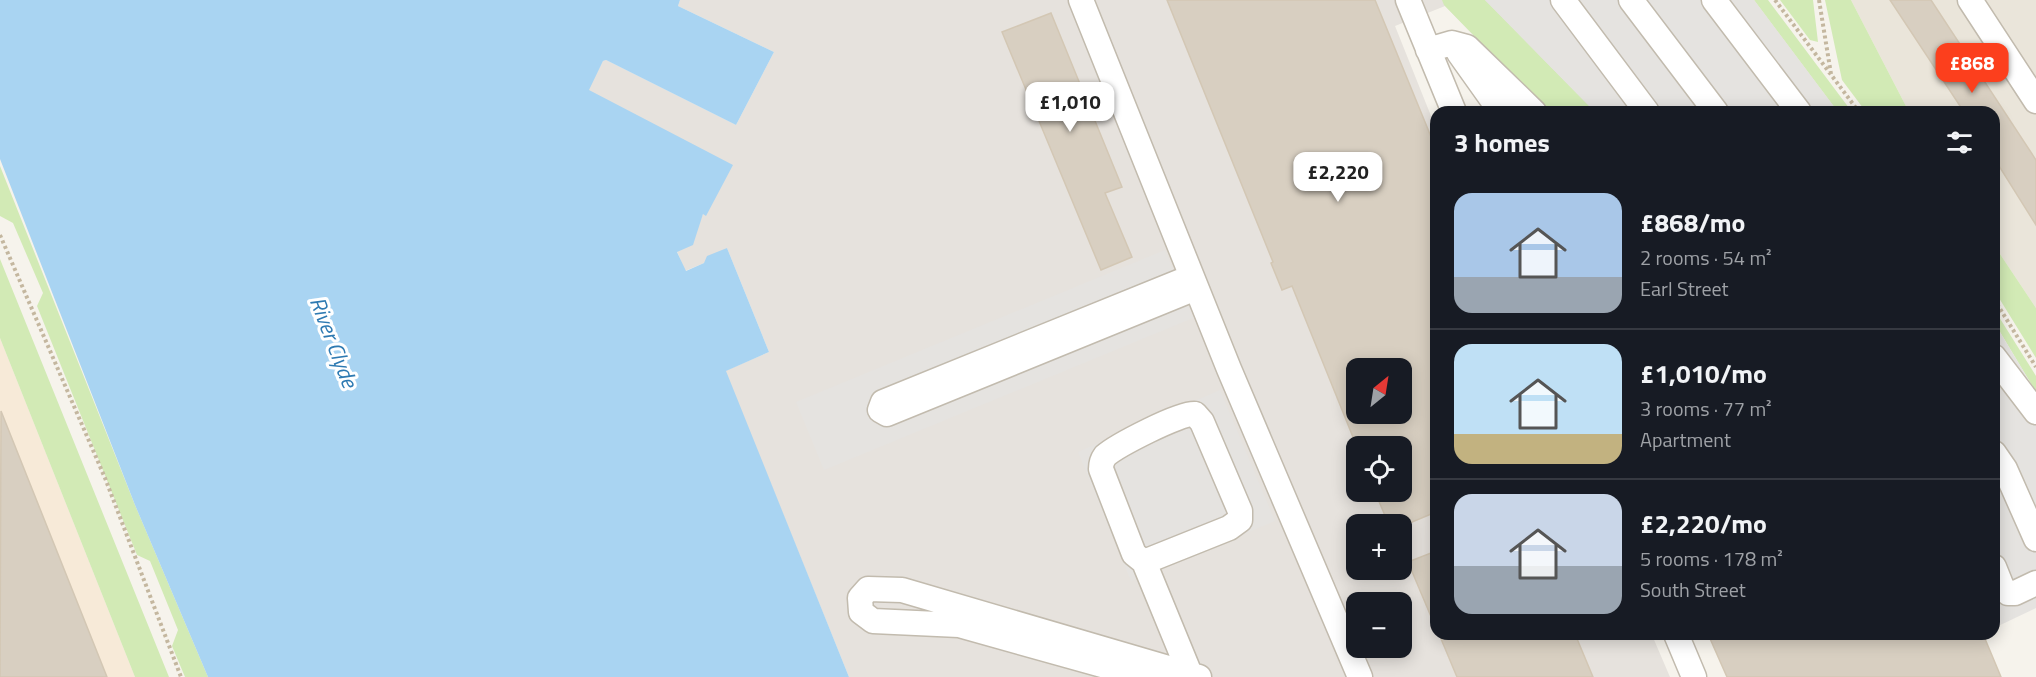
<!DOCTYPE html>
<html lang="en">
<head>
<meta charset="utf-8">
<style>
  :root { --surface:#171b24; --page:#20242c; --text:#f1f3f6; --muted:#9ea1a6; --line:#363941; --accent:#fc3f1d }
  body { margin:0; font-family:"Titillium Web",sans-serif; background:var(--page); color:var(--text); height:100vh; display:flex; flex-direction:column; font-size:22px; white-space:nowrap }
  * { box-sizing:border-box; margin:0 }
  p { font-size:20px; color:var(--muted) }
  .icon { flex:none; width:33px; height:33px; fill:none; stroke:currentColor; stroke-width:2; stroke-linecap:round; stroke-linejoin:round }
  .map { position:relative; flex:1; overflow:hidden }
  .panel { position:absolute; left:1430px; top:106px; width:570px; height:534px; display:flex; flex-direction:column; background:var(--surface); border-radius:18px; box-shadow:0 3px 15px #0003 }
  .panel>* { flex:none }
  .needle { width:39px; rotate:30deg }
  .fabs { position:absolute; left:1346px; top:358px; display:grid; gap:12px }
  .fabs a { display:grid; place-items:center; width:66px; height:66px; border-radius:12px; background:var(--surface); box-shadow:0 3px 15px #0003; font-size:30px }
  .price { position:absolute; translate:-50% -51px; padding:0 14px; border-radius:12px; background:#fff; color:#222; font-size:20px; line-height:39px; filter:drop-shadow(0 2px 3px #0008) }
  .price::after { content:''; position:absolute; left:50%; top:36px; width:18px; height:14px; margin-left:-9px; background:inherit; clip-path:polygon(0 0,100% 0,50% 100%) }
  .price.current { background:var(--accent); color:#fff }
  ul { padding:0; list-style:none }
  li { display:flex; align-items:center; gap:18px; height:150px; padding:0 24px }
  li+li { border-top:2px solid var(--line) }
  li span { display:grid; place-items:center; flex:none; width:168px; height:120px; border-radius:18px; color:#555 }
  li>.icon { margin-inline-start:auto }
  span .icon { width:72px; height:72px; fill:#fffc; stroke-width:1 }
  li b { font-size:26px }
  h2 { display:flex; justify-content:space-between; align-items:center; height:72px; padding:0 24px; font-size:26px }
  .map>svg:first-child { display:block }
  .residential { fill:#eae5da }
  .commercial { fill:#f7ead8 }
  .industrial { fill:#e6e2dd; fill-rule:evenodd }
  .green { fill:#d2eab5 }
  .parking { fill:#e5e3e0 }
  .water { fill:#a9d4f2 }
  .building { fill:#d8cfc1; stroke:#d3c7b4; stroke-width:1.5; fill-rule:evenodd }
  .lines { fill:none; stroke-linecap:round; stroke-linejoin:round }
  .minor-casing { stroke:#c2bbae; stroke-width:27 }
  .path { stroke:#c4b79f; stroke-width:4; stroke-dasharray:3 3; stroke-linecap:butt }
  .minor { stroke:#fff; stroke-width:24 }
  .labels { text-anchor:middle; stroke-width:6; stroke-linejoin:round; paint-order:stroke }
  .water-label { font-size:22px; font-style:italic; fill:#2e7ab2; stroke:#fff }
</style>
</head>
<body>
<div class="map">
<svg width="2036" height="677" viewBox="0 0 2036 677">
  <rect width="100%" height="100%" fill="#f6f3ec"/>
  <path class="residential" d="M 1851,0 L 2036,0 L 2036,308 L 1994,245 L 1994,112 L 1909,112 Z"/>
  <path class="commercial" d="M 0,338 L 135,677 L 0,677 Z"/>
  <path class="industrial" d="M 680,0 L 1754,0 L 1838,112 L 1548,112 L 1445,6 L 1395,26 L 1435,126 L 1436,634 L 1652,635 L 1670,677 L 849,677 L 725,371 L 769,352 L 727,248 L 704,263 L 685,271 L 677,251 L 692,241 L 703,214 L 588,90 L 603,61 L 606,60 L 736,125 L 774,52 L 678,6 ZM 1356,369 L 1401,369 L 1401,414 L 1356,414 ZM 1356,447 L 1401,447 L 1401,492 L 1356,492 ZM 1356,525 L 1401,525 L 1401,570 L 1356,570 ZM 1356,603 L 1401,603 L 1401,648 L 1356,648 Z"/>
  <path class="green" d="M 1442,0 L 1485,0 L 1595,112 L 1548,112 L 1444,5 Z
    M 1754,0 L 1768,0 L 1852,112 L 1838,112 Z
    M 1780,0 L 1813,0 L 1818,42 L 1810,40 Z
    M 1825,0 L 1851,0 L 1909,112 L 1866,112 L 1842,80 Z
    M 0,166 L 135,505 L 208,677 L 185,677 L 172,646 L 178,630 L 150,561 L 137,555 L 37,306 L 43,293 L 13,223 L 0,216 Z
    M 1994,245 L 2036,308 L 2036,358 L 1994,290 Z
    M 0,259 L 169,677 L 135,677 L 0,338 Z
    M 1994,309 L 2036,376 L 2036,392 L 1994,322 Z"/>
  <path class="parking" d="M 1485,0 L 1754,0 L 1838,112 L 1595,112 Z
    M 1165,250 L 1193,318 L 824,470 L 796,402 Z
    M 1994,322 L 2036,392 L 2036,608 L 1994,628 Z
    M 1220,390 L 1275,521 L 1131,581 L 1078,452 Z"/>
  <path class="water" d="M 0,0 L 680,0 L 678,6 L 774,52 L 736,125 L 606,60 L 603,61 L 589,90 L 733,165 L 706,216 L 703,214 L 693,245 L 677,252 L 686,271 L 704,263 L 707,256 L 727,248 L 769,352 L 726,371 L 849,677 L 208,677 L 135,505 L 0,159 Z"/>
  <path class="building" d="M 1167,0 L 1375,0 L 1436,149 L 1436,512 L 1405,525 L 1389,525 L 1375,492 L 1401,492 L 1401,447 L 1357,447 L 1292,286 L 1282,290 L 1271,263 L 1273,262 ZM 1356,369 L 1401,369 L 1401,414 L 1356,414 Z
    M 1890,0 L 1931,0 L 2036,160 L 2036,225 L 1994,158 L 1994,112 L 1964,112 Z
    M 1051,13 L 1122,187 L 1105,193 L 1132,257 L 1101,270 L 1002,32 Z
    M 1,411 L 107,677 L 0,677 Z
    M 1436,551 L 1436,626 L 1435,626 L 1408,562 Z
    M 1439,634 L 1575,634 L 1593,677 L 1457,677 Z
    M 1708,634 L 1983,634 L 2001,677 L 1727,677 Z"/>
  <g class="lines">
    <defs>
      <path id="minor" d="M 1081,0 L 1229,369 L 1360,677
        M 1408,0 L 1454,112
        M 1563,0 L 1647,112
        M 1631,0 L 1716,112
        M 1714,0 L 1799,112
        M 1970,0 L 2036,101
        M 1428,50 L 1452,43 L 1467,47 L 1534,112
        M 1459,53 L 1501,112
        M 1191,277 L 883,402 L 880,410 L 887,414 L 1196,288
        M 1994,357 L 2036,412
        M 1994,453 L 2005,469 L 2036,539
        M 1144,562 L 1229,528 L 1240,520 L 1240,511 L 1202,422 L 1195,414 C 1181,412 1116,446 1105,456 C 1102,460 1101,464 1101,469 L 1134,554 L 1144,562 L 1190,674
        M 1994,567 L 2002,587 L 2008,593 L 2015,593 L 2036,583
        M 1676,634 L 1694,677
        M 1145,677 L 959,625 L 873,621 L 861,612 L 860,598 L 868,589 L 902,590 L 1199,677"/>
    </defs>
    <use href="#minor" class="minor-casing"/>
    <path class="path" d="M 1775,0 L 1859,112
      M 1819,0 L 1831,74
      M 0,235 L 105,478 L 181,677
      M 1994,299 L 2036,367"/>
    <use href="#minor" class="minor"/>
  </g>
  <g class="labels">
    <g class="water-label">
      <text transform="translate(334 342) rotate(69)" y="8">River Clyde</text>
    </g>
  </g>
</svg>
<div class="fabs">
<a><svg class="needle" viewBox="-14 -14 28 28"><path d="M0-13l5 13h-10z" fill="#e53935"/><path d="M0 13l5-13h-10z" fill="#9ea1a6"/></svg></a>
<a><svg class="icon" aria-label="locate" viewBox="0 0 24 24"><circle cx="12" cy="12" r="6"/><path d="M12 2v4M12 18v4M2 12h4M18 12h4"/></svg></a>
<a>+</a>
<a>−</a>
</div>
<b class="price current" style="left:1972px;top:94px">£868</b>
<b class="price" style="left:1070px;top:133px">£1,010</b>
<b class="price" style="left:1338px;top:203px">£2,220</b>
<section class="panel">
<h2>3 homes<svg class="icon" aria-label="filters" viewBox="0 0 24 24"><path d="M4 7h16M4 17h16"/><circle cx="9" cy="7" r="2"/><circle cx="15" cy="17" r="2"/></svg></h2>
<ul>
<li><span style="background:linear-gradient(#a9c7e8 70%,#9aa5b1 0)"><svg class="icon" aria-label="home" viewBox="0 0 24 24"><path d="M3 11l9-7 9 7M6 9v11h12V9"/></svg></span><div><b>£868/mo</b><p>2 rooms · 54 m²</p><p>Earl Street</p></div></li>
<li><span style="background:linear-gradient(#bfe0f5 75%,#c2b280 0)"><svg class="icon" aria-label="home" viewBox="0 0 24 24"><path d="M3 11l9-7 9 7M6 9v11h12V9"/></svg></span><div><b>£1,010/mo</b><p>3 rooms · 77 m²</p><p>Apartment</p></div></li>
<li><span style="background:linear-gradient(#c9d6e8 60%,#9aa5b1 0)"><svg class="icon" aria-label="home" viewBox="0 0 24 24"><path d="M3 11l9-7 9 7M6 9v11h12V9"/></svg></span><div><b>£2,220/mo</b><p>5 rooms · 178 m²</p><p>South Street</p></div></li>
</ul>
</section>
</div>
</body>
</html>
